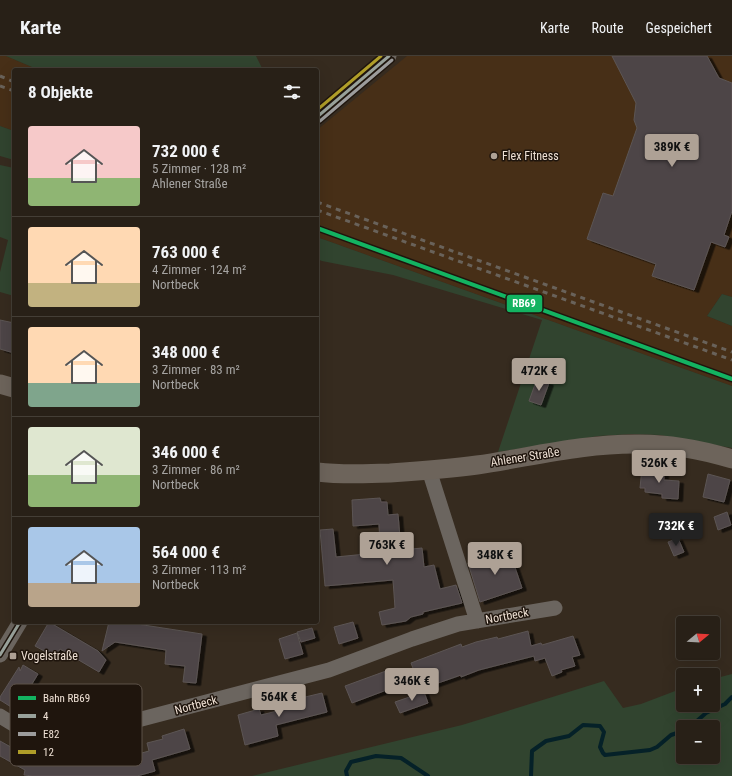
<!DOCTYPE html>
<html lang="de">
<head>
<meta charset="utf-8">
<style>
  :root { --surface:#282017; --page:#342d24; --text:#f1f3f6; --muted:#a5a3a1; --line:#443e36; --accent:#aea195 }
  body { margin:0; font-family:"Roboto Condensed",sans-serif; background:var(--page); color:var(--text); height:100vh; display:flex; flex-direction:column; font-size:15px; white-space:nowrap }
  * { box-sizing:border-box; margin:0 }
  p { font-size:13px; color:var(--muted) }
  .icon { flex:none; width:22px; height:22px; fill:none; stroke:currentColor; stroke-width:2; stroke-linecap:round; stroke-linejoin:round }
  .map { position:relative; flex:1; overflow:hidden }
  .side { position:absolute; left:12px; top:12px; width:307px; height:556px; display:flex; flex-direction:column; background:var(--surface); border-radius:4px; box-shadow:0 4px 16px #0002,0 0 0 1px var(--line) }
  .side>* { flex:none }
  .needle { width:26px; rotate:72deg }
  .tools { position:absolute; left:676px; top:560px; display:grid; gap:8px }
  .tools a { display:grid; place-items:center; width:44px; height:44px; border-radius:4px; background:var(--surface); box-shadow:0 4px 16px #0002,0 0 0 1px var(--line); font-size:20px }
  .price { position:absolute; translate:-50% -34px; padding:0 9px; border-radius:4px; background:var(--accent); color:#111; font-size:13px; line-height:26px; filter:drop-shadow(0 1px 2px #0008) }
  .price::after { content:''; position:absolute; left:50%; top:24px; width:12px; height:9px; margin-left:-6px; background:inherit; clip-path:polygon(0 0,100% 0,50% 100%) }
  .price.active { background:#222; color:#fff }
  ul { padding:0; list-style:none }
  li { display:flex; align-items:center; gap:12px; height:100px; padding:0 16px }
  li+li { border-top:1px solid var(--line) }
  li span { display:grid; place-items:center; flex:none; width:112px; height:80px; border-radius:4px; color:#555 }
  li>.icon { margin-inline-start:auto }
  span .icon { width:48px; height:48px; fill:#fffc; stroke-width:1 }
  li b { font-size:17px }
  h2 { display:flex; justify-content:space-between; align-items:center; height:48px; padding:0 16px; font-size:17px }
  header { display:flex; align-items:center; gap:24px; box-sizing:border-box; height:56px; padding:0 20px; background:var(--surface); border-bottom:1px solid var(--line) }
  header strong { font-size:19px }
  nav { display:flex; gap:22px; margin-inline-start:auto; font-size:14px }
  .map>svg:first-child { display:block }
  .built { fill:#472f17 }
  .green { fill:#31442f; fill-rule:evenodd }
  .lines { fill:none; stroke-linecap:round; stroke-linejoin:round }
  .stream { stroke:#052128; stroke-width:4 }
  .building { fill:#4d4546; stroke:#5c5554; filter:url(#shadow) }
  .minor { stroke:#6b655f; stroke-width:15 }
  .major { stroke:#6d645b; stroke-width:19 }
  .rail { stroke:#69625a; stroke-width:3; stroke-dasharray:5 5; stroke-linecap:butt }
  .bus-1-casing { stroke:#1f150d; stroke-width:6 }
  .bus-2-casing { stroke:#1f150d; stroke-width:6 }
  .bus-3-casing { stroke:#1f150d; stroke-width:6 }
  .bus-1 { stroke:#98a19a; stroke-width:3 }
  .bus-2 { stroke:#9c9c9c; stroke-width:3 }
  .bus-3 { stroke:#af9d28; stroke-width:3 }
  .rail-1-casing { stroke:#1f150d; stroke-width:7 }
  .rail-1 { stroke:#13b361; stroke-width:4 }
  .poi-dot { fill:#aea195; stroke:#1f150d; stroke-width:1.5 }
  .labels { text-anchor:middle; stroke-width:3; stroke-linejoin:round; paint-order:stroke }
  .poi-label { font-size:12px; fill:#efe1d5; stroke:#1f150d; text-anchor:start }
  .street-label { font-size:12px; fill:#efe1d5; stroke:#1f150d }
  .key { fill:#1f150d; stroke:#5d5249; stroke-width:1 }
  .key-label { font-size:11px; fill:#efe1d5 }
  .line-badge { stroke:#1f150d; stroke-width:1.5 }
  .badge-label { font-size:11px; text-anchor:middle; font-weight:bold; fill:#fff }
</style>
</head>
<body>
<header>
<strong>Karte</strong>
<nav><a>Karte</a><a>Route</a><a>Gespeichert</a></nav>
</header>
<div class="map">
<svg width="732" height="720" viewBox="0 0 732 720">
  <defs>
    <filter id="shadow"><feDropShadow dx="4.5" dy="2.5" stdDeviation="0" flood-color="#0009"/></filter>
  </defs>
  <rect width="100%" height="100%" fill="#362b1f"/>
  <path class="built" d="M 0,0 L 6,0 L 39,14 L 14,14 L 14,75 L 0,70 Z
    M 407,0 L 732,0 L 732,241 L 722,238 L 707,260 L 732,270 L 732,330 L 317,181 L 317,74 Z"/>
  <path class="green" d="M 6,0 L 256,0 L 263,14 L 39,14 Z
    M 0,70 L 14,75 L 14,104 L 0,100 Z
    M 0,109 L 14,112 L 14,240 L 0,236 L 0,216 L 8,184 L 0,181 Z
    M 317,181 L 732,330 L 732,392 L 660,379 L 632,378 L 598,380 L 498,396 L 542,264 L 393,219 L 322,205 L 317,203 Z
    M 722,238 L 732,241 L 732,270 L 707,260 Z
    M 732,618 L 732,720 L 252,720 L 462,669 L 604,625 L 623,652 L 641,648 L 683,632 L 683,649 L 713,649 L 713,623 ZM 683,671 L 713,671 L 713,701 L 683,701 Z"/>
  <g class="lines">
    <path class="stream" d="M 690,671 L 706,657 L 725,648 L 732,641
      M 347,720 L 346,715 L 351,706 L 376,700 L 401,702 L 428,720
      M 531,720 L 532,695 L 546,685 L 569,680 L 583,669 L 600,670 L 604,676 L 600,691 L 603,697 L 605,699 L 650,694 L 657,691 L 671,679 L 683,675"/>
  </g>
  <path class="building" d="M 612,0 L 707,0 L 719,22 L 732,27 L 732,155 L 724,179 L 729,181 L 725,191 L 711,186 L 694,234 L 652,220 L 656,208 L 587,183 L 603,137 L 613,140 L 637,72 L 634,64 L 636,47 Z
    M 0,264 L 14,267 L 14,297 L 0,293 Z
    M 537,323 L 549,327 L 541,349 L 529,345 Z
    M 642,412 L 664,413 L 664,424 L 679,425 L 678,443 L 662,442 L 662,438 L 645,436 L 645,432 L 640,432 Z
    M 708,418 L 730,424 L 724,446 L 703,441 Z
    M 380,442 L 381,446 L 387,446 L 388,459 L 398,458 L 401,494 L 422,492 L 424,511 L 434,509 L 440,533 L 456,529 L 462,547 L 423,556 L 423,558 L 411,561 L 406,565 L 382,569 L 379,556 L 395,552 L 393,524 L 325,530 L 320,474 L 333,473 L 336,501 L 366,498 L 366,493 L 380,492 L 379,468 L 353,470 L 352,444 Z
    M 727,456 L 731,469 L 718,474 L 714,461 Z
    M 678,482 L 684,496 L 674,500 L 668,486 Z
    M 509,494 L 522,532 L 480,546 L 468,507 Z
    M 49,566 L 98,595 L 106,604 L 99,616 L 60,593 L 55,601 L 35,590 Z
    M 109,566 L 124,566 L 202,578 L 196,627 L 183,626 L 185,610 L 165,608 L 166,594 L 115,586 L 102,595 Z
    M 353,566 L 358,582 L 339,588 L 334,571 Z
    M 312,572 L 315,582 L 301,586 L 297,576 Z
    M 528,575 L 531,590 L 541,587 L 542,589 L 573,580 L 580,599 L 572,601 L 575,610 L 561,614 L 562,616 L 552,620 L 545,602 L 535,605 L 534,600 L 479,614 L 461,621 L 461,619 L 421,633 L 411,607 L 461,588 L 462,591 L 476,586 L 497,581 L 498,583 Z
    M 297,577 L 303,598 L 285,603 L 279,583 Z
    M 23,609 L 38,618 L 16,654 L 0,644 L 0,641 L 19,611 L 20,615 Z
    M 386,615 L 392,632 L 352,647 L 345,630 Z
    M 424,636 L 428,647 L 400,657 L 395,646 Z
    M 322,637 L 327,656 L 276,669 L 278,680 L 245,689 L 238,659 L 259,653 L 261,659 L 285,653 L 284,646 Z
    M 184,673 L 190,693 L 152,704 L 155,715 L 137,720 L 33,720 L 24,719 L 25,714 L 0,700 L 0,685 L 25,699 L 61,704 L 62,702 L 87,706 L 109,706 L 149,695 L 147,687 L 163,683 L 162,680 Z"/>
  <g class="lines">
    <path class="minor" d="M 317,61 L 389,0
      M 429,414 L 477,565
      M 0,599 L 20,566
      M 0,660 C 8,665 16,670 24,674 C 45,684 70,680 92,676 L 329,614 L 412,583 L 458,568 L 555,552"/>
    <path class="major" d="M 0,328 L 14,332
      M 317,416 C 341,419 366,418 390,417 C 419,415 448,413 477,409 C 531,401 585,387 640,388 C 671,388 702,394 732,403"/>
    <path class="rail" d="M 0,20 L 14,26
      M 0,30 L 14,35
      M 317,146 L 732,296
      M 317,154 L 732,304"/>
    <defs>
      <path id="bus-1" d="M 317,61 L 389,0
        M 0,599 L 20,566"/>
      <path id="bus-2" d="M 320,65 L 392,4"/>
      <path id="bus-3" d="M 317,54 L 381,0"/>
    </defs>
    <use href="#bus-1" class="bus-1-casing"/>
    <use href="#bus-2" class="bus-2-casing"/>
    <use href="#bus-3" class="bus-3-casing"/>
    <use href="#bus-1" class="bus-1"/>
    <use href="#bus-2" class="bus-2"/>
    <use href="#bus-3" class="bus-3"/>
    <defs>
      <path id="rail-1" d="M 317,172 L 732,323"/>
    </defs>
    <use href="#rail-1" class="rail-1-casing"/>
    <use href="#rail-1" class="rail-1"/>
  </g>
  <g class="poi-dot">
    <circle cx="494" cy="100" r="4"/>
    <rect x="9" y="596" width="8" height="8" rx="2"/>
  </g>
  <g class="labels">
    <g class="poi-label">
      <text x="502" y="104">Flex Fitness</text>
      <text x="21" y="604">Vogelstraße</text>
    </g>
    <g class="street-label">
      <text transform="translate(525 401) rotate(-9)" y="4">Ahlener Straße</text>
      <text transform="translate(507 560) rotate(-10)" y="4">Nortbeck</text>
      <text transform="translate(196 649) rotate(-15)" y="4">Nortbeck</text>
    </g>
  </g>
  <rect x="10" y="628" width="132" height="82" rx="6" class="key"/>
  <rect x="18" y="640" width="18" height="4" fill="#13b361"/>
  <rect x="18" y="658" width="18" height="4" fill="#98a19a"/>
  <rect x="18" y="676" width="18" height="4" fill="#9c9c9c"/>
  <rect x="18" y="694" width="18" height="4" fill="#af9d28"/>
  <g class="key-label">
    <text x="43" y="646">Bahn RB69</text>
    <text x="43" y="664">4</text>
    <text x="43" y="682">E82</text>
    <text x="43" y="700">12</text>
  </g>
  <rect class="line-badge" x="506" y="238" width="37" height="19" rx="4" fill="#13b361"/>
  <g class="badge-label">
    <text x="524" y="251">RB69</text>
  </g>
</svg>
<div class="tools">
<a><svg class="needle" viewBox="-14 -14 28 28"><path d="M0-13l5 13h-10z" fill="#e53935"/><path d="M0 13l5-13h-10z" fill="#a5a3a1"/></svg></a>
<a>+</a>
<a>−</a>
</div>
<b class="price" style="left:672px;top:112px">389K €</b>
<b class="price" style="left:539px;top:336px">472K €</b>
<b class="price" style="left:659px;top:428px">526K €</b>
<b class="price active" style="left:676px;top:491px">732K €</b>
<b class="price" style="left:387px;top:510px">763K €</b>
<b class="price" style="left:495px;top:520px">348K €</b>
<b class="price" style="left:412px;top:646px">346K €</b>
<b class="price" style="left:279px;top:662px">564K €</b>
<section class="side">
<h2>8 Objekte<svg class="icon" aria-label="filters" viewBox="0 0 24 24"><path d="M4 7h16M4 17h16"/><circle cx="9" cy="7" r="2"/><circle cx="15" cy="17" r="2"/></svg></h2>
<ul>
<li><span style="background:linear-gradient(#f6c9c9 65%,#8fb573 0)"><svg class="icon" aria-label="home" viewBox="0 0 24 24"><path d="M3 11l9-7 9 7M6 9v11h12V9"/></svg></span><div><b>732 000 €</b><p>5 Zimmer · 128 m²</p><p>Ahlener Straße</p></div></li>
<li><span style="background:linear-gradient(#ffd9b3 70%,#c2b280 0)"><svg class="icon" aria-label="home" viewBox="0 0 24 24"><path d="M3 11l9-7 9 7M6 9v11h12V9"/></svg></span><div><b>763 000 €</b><p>4 Zimmer · 124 m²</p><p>Nortbeck</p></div></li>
<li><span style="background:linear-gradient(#ffd9b3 70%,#7fa58c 0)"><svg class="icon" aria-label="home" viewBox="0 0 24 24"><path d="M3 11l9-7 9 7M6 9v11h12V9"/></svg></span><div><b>348 000 €</b><p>3 Zimmer · 83 m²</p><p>Nortbeck</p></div></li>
<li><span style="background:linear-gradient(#dfe7d0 60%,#8fb573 0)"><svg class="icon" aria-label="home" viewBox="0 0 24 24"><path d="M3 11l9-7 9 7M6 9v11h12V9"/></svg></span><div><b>346 000 €</b><p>3 Zimmer · 86 m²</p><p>Nortbeck</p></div></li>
<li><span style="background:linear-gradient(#a9c7e8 70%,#b9a48a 0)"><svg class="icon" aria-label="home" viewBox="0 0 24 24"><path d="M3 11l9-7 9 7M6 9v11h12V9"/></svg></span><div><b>564 000 €</b><p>3 Zimmer · 113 m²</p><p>Nortbeck</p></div></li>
</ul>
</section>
</div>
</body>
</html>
